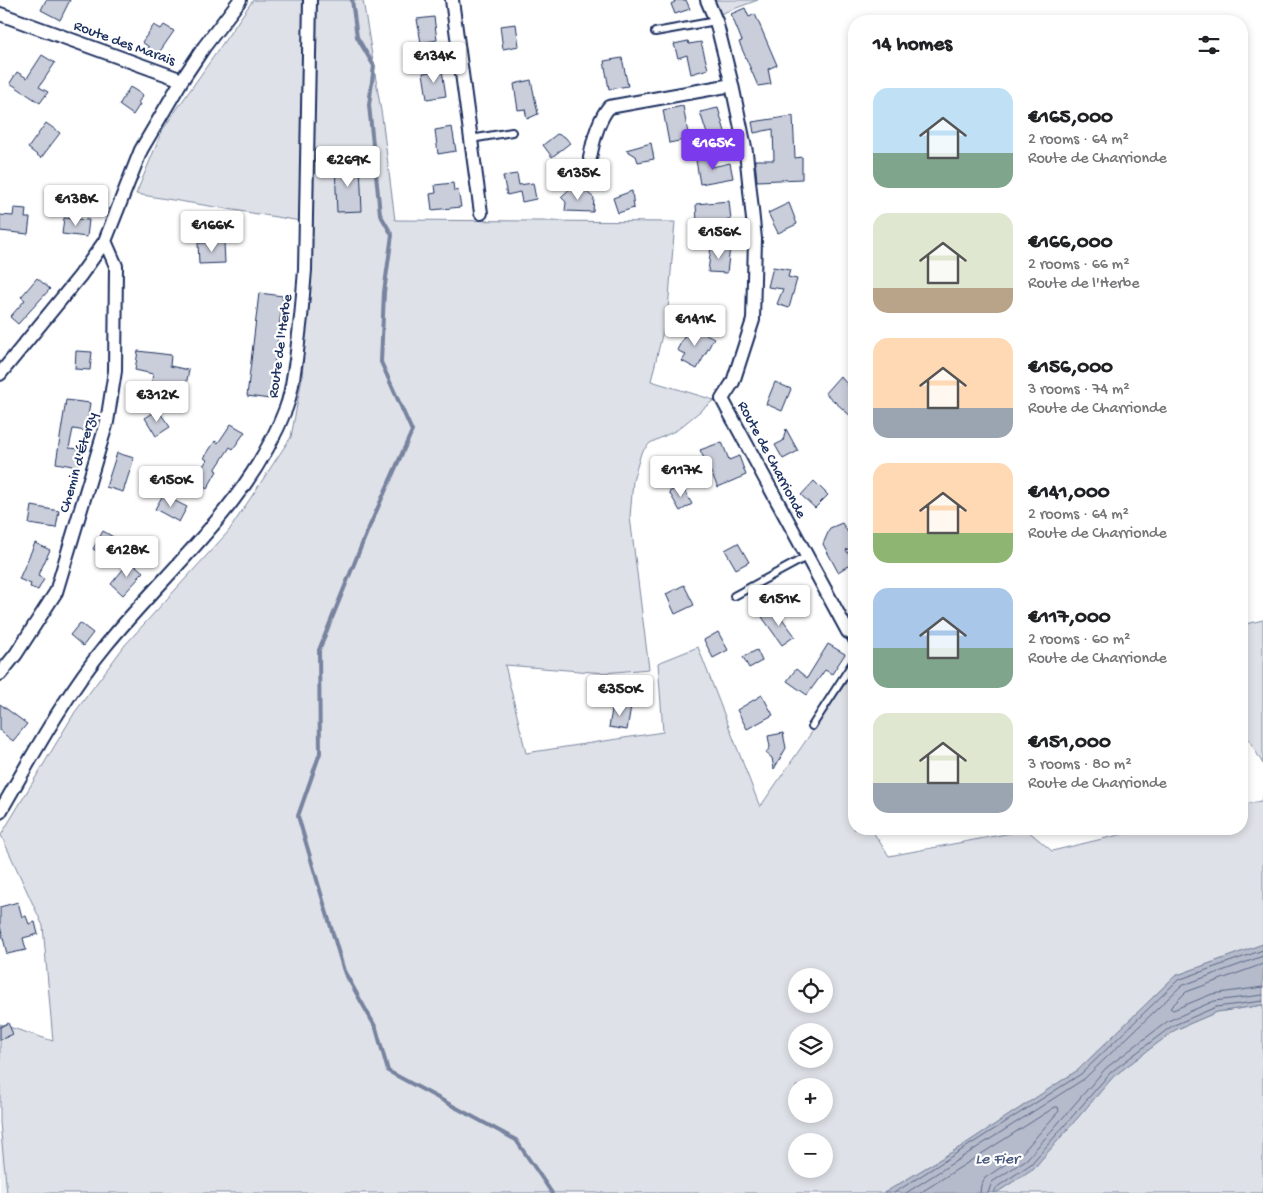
<!DOCTYPE html>
<html lang="en">
<head>
<meta charset="utf-8">
<style>
  :root { --surface:#fff; --page:#f6f6f6; --text:#202124; --muted:#757577; --accent:#7c3aed }
  body { margin:0; font-family:"Gochi Hand",sans-serif; background:var(--page); color:var(--text); height:100vh; display:flex; flex-direction:column; font-size:19px; white-space:nowrap }
  * { box-sizing:border-box; margin:0 }
  p { font-size:16px; color:var(--muted) }
  .icon { flex:none; width:28px; height:28px; fill:none; stroke:currentColor; stroke-width:2; stroke-linecap:round; stroke-linejoin:round }
  .map { position:relative; flex:1; overflow:hidden }
  .side { position:absolute; left:848px; top:15px; width:400px; height:820px; display:flex; flex-direction:column; background:var(--surface); border-radius:20px; box-shadow:0 2px 8px #0003 }
  .side>* { flex:none }
  .fabs { position:absolute; left:788px; top:968px; display:grid; gap:10px }
  .fabs a { display:grid; place-items:center; width:45px; height:45px; border-radius:50%; background:var(--surface); box-shadow:0 2px 8px #0003; font-size:25px }
  .price { position:absolute; translate:-50% -42px; padding:0 11px; border-radius:5px; background:#fff; color:#222; font-size:16px; line-height:32px; filter:drop-shadow(0 1px 2px #0008) }
  .price::after { content:''; position:absolute; left:50%; top:30px; width:15px; height:11px; margin-left:-8px; background:inherit; clip-path:polygon(0 0,100% 0,50% 100%) }
  .price.on { background:var(--accent); color:#fff }
  ul { padding:0; list-style:none }
  li { display:flex; align-items:center; gap:15px; height:125px; padding:0 25px }
  li span { display:grid; place-items:center; flex:none; width:140px; height:100px; border-radius:15px; color:#555 }
  li>.icon { margin-inline-start:auto }
  span .icon { width:60px; height:60px; fill:#fffc; stroke-width:1 }
  li b { font-size:21px }
  h2 { display:flex; justify-content:space-between; align-items:center; height:60px; padding:0 25px; font-size:21px }
  .map>svg:first-child { display:block }
  .built { fill:#eff0f4 }
  .green { fill:#dee1e7; stroke:#7c88a2; fill-rule:evenodd }
  .water { fill:#b5bbca; stroke:#77839f }
  .lines { fill:none; stroke-linecap:round; stroke-linejoin:round }
  .shore { stroke:#596789; stroke-width:1 }
  .stream { stroke:#77839f; stroke-width:4 }
  .building { fill:#caceda; stroke:#1b2f5e }
  .service-casing { stroke:#1b2f5e; stroke-width:10 }
  .minor-casing { stroke:#1b2f5e; stroke-width:16 }
  .service { stroke:#fff; stroke-width:6 }
  .minor { stroke:#fff; stroke-width:12 }
  .labels { text-anchor:middle; stroke-width:4.5; stroke-linejoin:round; paint-order:stroke }
  .street-label { font-size:15px; fill:#1b2f5e; stroke:#fff }
  .water-label { font-size:16px; font-style:italic; fill:#49597e; stroke:#fff }
</style>
</head>
<body>
<div class="map">
<svg width="1263" height="1193" viewBox="0 0 1263 1193">
  <rect width="100%" height="100%" fill="#fff"/>
  <filter id="ink" filterUnits="userSpaceOnUse"><feTurbulence type="fractalNoise" baseFrequency=".02" numOctaves="2"/><feDisplacementMap in="SourceGraphic" scale="10" xChannelSelector="R" yChannelSelector="G"/><feConvolveMatrix kernelMatrix="1 2 1 2 8 2 1 2 1" color-interpolation-filters="sRGB"/></filter>
  <g filter="url(#ink)">
    <path class="built" d="M 0,1123 L 7,1193 L 0,1193 Z"/>
    <path class="green" d="M 253,0 L 363,0 L 382,117 L 395,220 L 675,222 L 668,310 L 651,381 L 714,400 L 677,430 L 650,443 L 641,453 L 633,481 L 630,517 L 649,669 L 604,673 L 505,665 L 526,753 L 663,732 L 658,663 L 698,647 L 760,807 L 854,671 L 854,829 L 871,829 L 889,856 L 1027,830 L 1052,851 L 1144,829 L 1241,829 L 1241,805 L 1261,801 L 1263,796 L 1263,944 L 1175,976 L 1078,1070 L 962,1146 L 884,1193 L 7,1193 L 0,1123 L 0,1024 L 53,1041 L 43,926 L 1,835 L 75,712 L 125,645 L 228,532 L 291,437 L 302,378 L 313,223 L 136,194 L 163,129 ZM 796,976 L 824,976 L 824,1004 L 796,1004 ZM 796,1031 L 824,1031 L 824,1059 L 796,1059 ZM 796,1086 L 824,1086 L 824,1114 L 796,1114 ZM 796,1141 L 824,1141 L 824,1169 L 796,1169 Z
      M 714,0 L 758,0 L 720,14 Z
      M 1263,620 L 1263,764 L 1241,726 L 1241,625 Z
      M 1263,1005 L 1263,1193 L 996,1193 L 1034,1168 L 1114,1076 L 1175,1030 L 1217,1012 Z"/>
    <path class="water" d="M 1263,944 L 1263,1005 L 1217,1012 L 1175,1030 L 1114,1076 L 1034,1168 L 996,1193 L 884,1193 L 962,1146 L 1078,1070 L 1175,976 Z"/>
    <g class="lines">
      <path class="shore" d="M 1263,964 L 1186,992 L 1170,1008 L 1173,1010 L 1212,994 L 1263,987
        M 894,1193 L 1081,1074 L 1178,980 L 1263,950
        M 906,1193 L 1084,1079 L 1181,986 L 1263,956
        M 920,1193 L 1055,1107 L 1058,1107 L 1059,1111 L 1022,1153 L 985,1178 L 981,1185 L 980,1193
        M 988,1193 L 992,1182 L 1027,1159 L 1106,1068 L 1168,1021 L 1214,1001 L 1263,995
        M 994,1193 L 997,1187 L 1031,1164 L 1111,1072 L 1172,1026 L 1216,1007 L 1263,1001"/>
      <path class="stream" d="M 352,0 L 357,37 L 374,66 L 369,105 L 380,214 L 392,235 L 384,292 L 381,362 L 412,431 L 367,532 L 319,650 L 320,753 L 298,816 L 344,971 L 376,1028 L 388,1071 L 516,1140 L 552,1193"/>
    </g>
    <path class="building" d="M 46,0 L 70,0 L 60,20 L 41,10 Z
      M 674,0 L 686,0 L 690,9 L 675,14 L 671,4 L 675,2 Z
      M 745,8 L 749,17 L 755,14 L 777,65 L 768,69 L 771,84 L 758,86 L 739,42 L 742,41 L 731,14 Z
      M 434,17 L 437,40 L 421,43 L 417,19 Z
      M 516,24 L 519,46 L 503,49 L 500,26 Z
      M 154,25 L 161,29 L 164,25 L 174,31 L 156,57 L 147,50 L 149,47 L 142,42 Z
      M 688,41 L 689,44 L 701,42 L 708,69 L 691,74 L 687,55 L 678,58 L 674,44 Z
      M 42,55 L 55,63 L 39,87 L 48,92 L 40,103 L 10,83 L 17,72 L 27,78 Z
      M 622,58 L 628,86 L 609,89 L 604,61 Z
      M 442,70 L 446,96 L 427,99 L 423,73 Z
      M 531,80 L 538,114 L 527,119 L 525,109 L 518,110 L 514,84 Z
      M 130,87 L 143,95 L 138,103 L 140,104 L 133,115 L 119,105 Z
      M 683,106 L 689,139 L 669,143 L 663,110 Z
      M 718,108 L 726,135 L 708,137 L 700,112 Z
      M 793,116 L 795,158 L 802,157 L 802,179 L 757,181 L 755,160 L 774,160 L 773,129 L 754,133 L 752,122 Z
      M 46,123 L 60,133 L 41,158 L 28,148 Z
      M 452,127 L 456,151 L 438,154 L 435,130 Z
      M 557,134 L 565,137 L 570,143 L 552,157 L 543,145 Z
      M 651,143 L 654,159 L 638,162 L 636,156 L 626,150 Z
      M 710,157 L 712,167 L 730,163 L 733,178 L 700,184 L 696,160 Z
      M 335,165 L 360,165 L 362,211 L 337,212 Z
      M 517,174 L 519,185 L 533,183 L 536,199 L 522,202 L 520,192 L 507,195 L 503,176 Z
      M 453,183 L 454,191 L 458,190 L 461,207 L 432,210 L 430,194 L 436,193 L 435,185 Z
      M 574,185 L 579,191 L 582,188 L 594,198 L 593,212 L 565,211 L 566,202 L 561,197 Z
      M 632,191 L 634,208 L 618,213 L 613,198 Z
      M 729,201 L 731,220 L 697,222 L 696,204 Z
      M 789,203 L 797,224 L 778,233 L 768,213 Z
      M 14,208 L 26,209 L 25,218 L 30,218 L 28,234 L 0,231 L 0,215 L 13,216 Z
      M 64,218 L 89,220 L 87,237 L 62,234 Z
      M 224,242 L 225,263 L 199,264 L 198,243 Z
      M 711,246 L 730,247 L 727,273 L 708,272 Z
      M 773,267 L 790,270 L 788,277 L 797,279 L 789,308 L 777,304 L 783,289 L 768,287 Z
      M 37,278 L 50,289 L 18,324 L 10,317 L 25,300 L 21,297 Z
      M 259,293 L 283,296 L 270,399 L 247,396 Z
      M 690,326 L 714,338 L 697,369 L 682,361 L 686,355 L 677,350 Z
      M 76,351 L 92,352 L 90,370 L 75,369 Z
      M 138,351 L 171,355 L 170,366 L 189,370 L 185,390 L 151,386 L 153,374 L 135,370 Z
      M 840,376 L 854,392 L 854,419 L 825,393 Z
      M 775,382 L 791,389 L 782,411 L 766,404 Z
      M 66,400 L 90,403 L 86,431 L 73,429 L 69,448 L 80,449 L 78,467 L 56,463 Z
      M 158,410 L 170,427 L 156,436 L 145,418 Z
      M 231,424 L 245,432 L 233,449 L 230,447 L 215,470 L 217,471 L 207,489 L 194,480 L 207,460 L 204,458 L 215,441 L 218,443 Z
      M 786,429 L 798,451 L 783,459 L 775,445 L 783,441 Z
      M 722,442 L 729,460 L 739,456 L 746,475 L 718,487 L 700,450 Z
      M 117,453 L 134,458 L 123,492 L 106,487 Z
      M 814,481 L 828,495 L 815,508 L 801,495 Z
      M 681,485 L 692,504 L 680,511 L 669,492 Z
      M 163,495 L 187,507 L 179,522 L 155,509 Z
      M 32,506 L 59,511 L 56,528 L 29,524 Z
      M 842,523 L 854,542 L 854,547 L 846,550 L 854,562 L 838,572 L 823,544 L 830,528 Z
      M 103,531 L 115,538 L 113,543 L 115,544 L 108,557 L 93,549 Z
      M 35,543 L 50,550 L 38,576 L 44,579 L 38,590 L 30,587 L 31,584 L 19,579 Z
      M 738,543 L 749,562 L 736,569 L 725,550 Z
      M 130,561 L 143,572 L 138,577 L 139,578 L 123,595 L 111,584 Z
      M 684,585 L 694,605 L 675,614 L 666,594 Z
      M 775,609 L 795,636 L 782,645 L 762,617 Z
      M 80,623 L 93,633 L 83,646 L 70,635 Z
      M 718,632 L 728,650 L 713,658 L 704,640 Z
      M 828,644 L 845,654 L 832,674 L 825,670 L 807,695 L 787,681 L 796,669 L 807,678 Z
      M 757,650 L 762,661 L 749,668 L 743,657 Z
      M 762,695 L 773,715 L 747,729 L 737,710 Z
      M 616,703 L 631,706 L 627,730 L 609,727 L 612,710 L 615,710 Z
      M 0,704 L 27,724 L 13,741 L 0,731 Z
      M 783,733 L 786,748 L 774,769 L 772,758 L 766,753 L 770,747 L 768,736 Z
      M 18,902 L 22,917 L 26,916 L 29,924 L 35,922 L 38,934 L 23,938 L 26,950 L 7,954 L 0,926 L 0,907 Z
      M 8,1023 L 13,1034 L 0,1040 L 0,1027 Z"/>
    <g class="lines">
      <defs>
        <path id="service" d="M 655,32 L 716,21
          M 471,139 L 512,132
          M 734,596 L 806,557
          M 848,632 L 854,644
          M 812,726 L 854,661"/>
        <path id="minor" d="M 452,0 L 481,213
          M 707,0 L 716,21 L 732,85 L 746,152 L 755,239 L 753,320 L 733,382 L 722,399 L 848,632
          M 0,14 L 182,80
          M 590,158 C 593,141 598,120 609,107 L 732,85
          M 0,374 L 80,276 L 105,241 L 141,150 L 182,80 L 204,47 L 240,0
          M 0,674 L 16,654 L 56,592 L 107,422 L 115,371 L 116,266 L 105,241
          M 0,812 C 33,755 65,695 107,644 C 170,567 250,503 286,408 C 292,393 293,376 296,360 C 300,330 303,300 305,270 L 310,0"/>
      </defs>
      <use href="#service" class="service-casing"/>
      <use href="#minor" class="minor-casing"/>
      <use href="#service" class="service"/>
      <use href="#minor" class="minor"/>
    </g>
  </g>
  <g class="labels">
    <g class="street-label">
      <text transform="translate(125 42) rotate(20)" y="5">Route des Marais</text>
      <text transform="translate(279 346) rotate(-82)" y="5">Route de l'Herbe</text>
      <text transform="translate(773 459) rotate(62)" y="5">Route de Charrionde</text>
      <text transform="translate(77 462) rotate(-74)" y="5">Chemin d'Éterzy</text>
    </g>
    <g class="water-label">
      <text x="997" y="1163">Le Fier</text>
    </g>
  </g>
</svg>
<div class="fabs">
<a><svg class="icon" aria-label="locate" viewBox="0 0 24 24"><circle cx="12" cy="12" r="6"/><path d="M12 2v4M12 18v4M2 12h4M18 12h4"/></svg></a>
<a><svg class="icon" aria-label="layers" viewBox="0 0 24 24"><path d="M12 4l9 5-9 5-9-5zM3 14l9 5 9-5"/></svg></a>
<a>+</a>
<a>−</a>
</div>
<b class="price" style="left:434px;top:84px">€134K</b>
<b class="price on" style="left:713px;top:171px">€165K</b>
<b class="price" style="left:348px;top:188px">€269K</b>
<b class="price" style="left:578px;top:201px">€135K</b>
<b class="price" style="left:76px;top:227px">€138K</b>
<b class="price" style="left:212px;top:253px">€166K</b>
<b class="price" style="left:719px;top:260px">€156K</b>
<b class="price" style="left:695px;top:347px">€141K</b>
<b class="price" style="left:157px;top:423px">€312K</b>
<b class="price" style="left:681px;top:498px">€117K</b>
<b class="price" style="left:171px;top:508px">€150K</b>
<b class="price" style="left:127px;top:578px">€128K</b>
<b class="price" style="left:779px;top:627px">€151K</b>
<b class="price" style="left:620px;top:717px">€350K</b>
<section class="side">
<h2>14 homes<svg class="icon" aria-label="filters" viewBox="0 0 24 24"><path d="M4 7h16M4 17h16"/><circle cx="9" cy="7" r="2"/><circle cx="15" cy="17" r="2"/></svg></h2>
<ul>
<li><span style="background:linear-gradient(#bfe0f5 65%,#7fa58c 0)"><svg class="icon" aria-label="home" viewBox="0 0 24 24"><path d="M3 11l9-7 9 7M6 9v11h12V9"/></svg></span><div><b>€165,000</b><p>2 rooms · 64 m²</p><p>Route de Charrionde</p></div></li>
<li><span style="background:linear-gradient(#dfe7d0 75%,#b9a48a 0)"><svg class="icon" aria-label="home" viewBox="0 0 24 24"><path d="M3 11l9-7 9 7M6 9v11h12V9"/></svg></span><div><b>€166,000</b><p>2 rooms · 66 m²</p><p>Route de l'Herbe</p></div></li>
<li><span style="background:linear-gradient(#ffd9b3 70%,#9aa5b1 0)"><svg class="icon" aria-label="home" viewBox="0 0 24 24"><path d="M3 11l9-7 9 7M6 9v11h12V9"/></svg></span><div><b>€156,000</b><p>3 rooms · 74 m²</p><p>Route de Charrionde</p></div></li>
<li><span style="background:linear-gradient(#ffd9b3 70%,#8fb573 0)"><svg class="icon" aria-label="home" viewBox="0 0 24 24"><path d="M3 11l9-7 9 7M6 9v11h12V9"/></svg></span><div><b>€141,000</b><p>2 rooms · 64 m²</p><p>Route de Charrionde</p></div></li>
<li><span style="background:linear-gradient(#a9c7e8 60%,#7fa58c 0)"><svg class="icon" aria-label="home" viewBox="0 0 24 24"><path d="M3 11l9-7 9 7M6 9v11h12V9"/></svg></span><div><b>€117,000</b><p>2 rooms · 60 m²</p><p>Route de Charrionde</p></div></li>
<li><span style="background:linear-gradient(#dfe7d0 70%,#9aa5b1 0)"><svg class="icon" aria-label="home" viewBox="0 0 24 24"><path d="M3 11l9-7 9 7M6 9v11h12V9"/></svg></span><div><b>€151,000</b><p>3 rooms · 80 m²</p><p>Route de Charrionde</p></div></li>
</ul>
</section>
</div>
</body>
</html>
